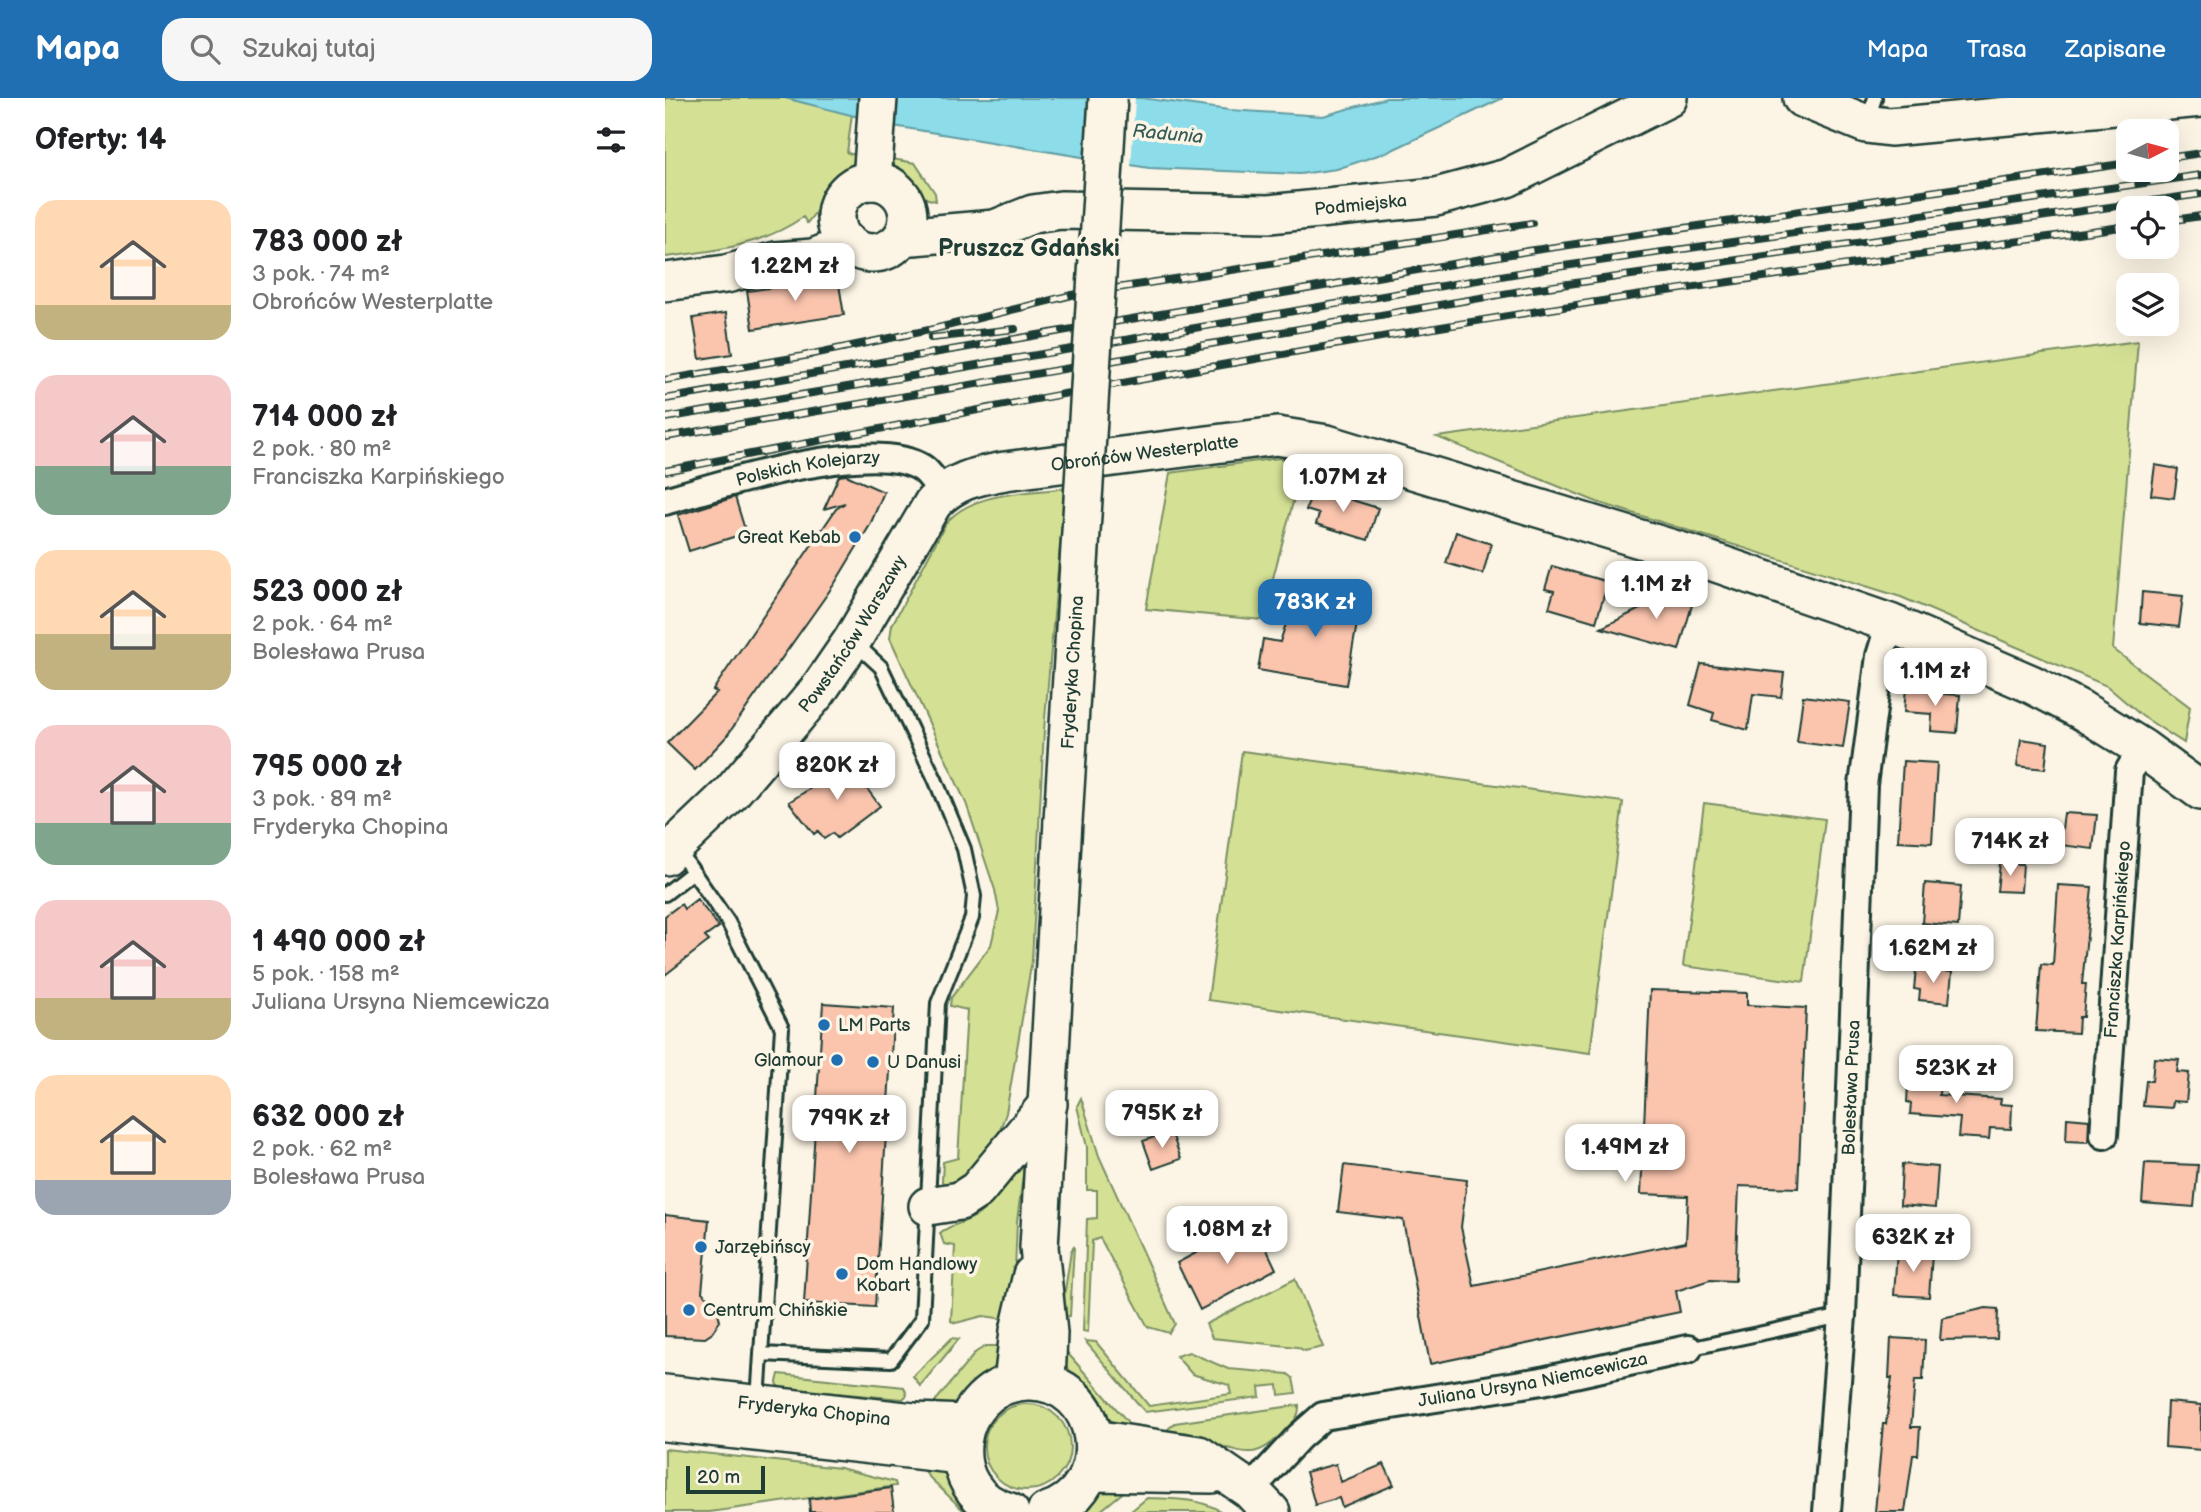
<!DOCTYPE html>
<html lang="pl">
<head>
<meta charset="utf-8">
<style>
  :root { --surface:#fff; --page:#f6f6f6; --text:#202124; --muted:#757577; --accent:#1f6fb2 }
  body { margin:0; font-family:"Balsamiq Sans",sans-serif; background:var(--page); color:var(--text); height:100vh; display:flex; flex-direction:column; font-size:26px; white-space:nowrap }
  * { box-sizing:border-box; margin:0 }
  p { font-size:23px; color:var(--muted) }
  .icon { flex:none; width:38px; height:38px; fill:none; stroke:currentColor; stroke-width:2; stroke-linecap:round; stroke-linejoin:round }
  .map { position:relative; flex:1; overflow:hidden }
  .drawer { display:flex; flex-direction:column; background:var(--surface); width:665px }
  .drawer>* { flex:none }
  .needle { width:46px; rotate:84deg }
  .buttons { position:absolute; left:1451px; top:21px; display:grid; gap:14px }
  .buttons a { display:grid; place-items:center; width:63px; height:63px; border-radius:14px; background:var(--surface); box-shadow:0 7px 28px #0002; font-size:35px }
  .scale { position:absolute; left:21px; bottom:18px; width:79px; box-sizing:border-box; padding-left:7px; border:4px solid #1f3d34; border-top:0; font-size:19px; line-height:24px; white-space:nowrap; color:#1f3d34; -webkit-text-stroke:5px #fcf5e5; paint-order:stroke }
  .price { position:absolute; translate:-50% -60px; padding:0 16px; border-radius:14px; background:#fff; color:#222; font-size:23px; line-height:46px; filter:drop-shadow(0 2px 4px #0008) }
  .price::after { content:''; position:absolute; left:50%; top:42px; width:21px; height:16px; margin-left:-10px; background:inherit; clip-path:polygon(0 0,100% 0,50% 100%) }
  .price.on { background:var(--accent); color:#fff }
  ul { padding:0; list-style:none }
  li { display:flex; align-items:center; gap:21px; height:175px; padding:0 35px }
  li span { display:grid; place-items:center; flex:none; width:196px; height:140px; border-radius:21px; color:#555 }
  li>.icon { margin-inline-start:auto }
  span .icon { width:84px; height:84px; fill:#fffc; stroke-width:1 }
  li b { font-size:30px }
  h2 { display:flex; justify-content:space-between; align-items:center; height:84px; padding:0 35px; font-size:30px }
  header { display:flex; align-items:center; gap:42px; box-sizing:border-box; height:98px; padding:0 35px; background:var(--accent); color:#fff }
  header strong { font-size:33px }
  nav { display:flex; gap:38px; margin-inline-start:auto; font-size:24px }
  .search { width:490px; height:63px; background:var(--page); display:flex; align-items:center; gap:18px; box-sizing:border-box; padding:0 24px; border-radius:21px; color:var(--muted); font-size:26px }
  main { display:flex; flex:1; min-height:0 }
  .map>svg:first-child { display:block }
  .green { fill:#d4e195; stroke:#7a8f64; stroke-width:2 }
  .water { fill:#8ddcea; stroke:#619ca1; stroke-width:2 }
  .pier { fill:#fcf5e5 }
  .building { fill:#fac4ad; stroke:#1f3d34; stroke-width:2 }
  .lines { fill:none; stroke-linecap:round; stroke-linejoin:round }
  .lane-casing { stroke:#1f3d34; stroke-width:18 }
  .street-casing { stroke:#1f3d34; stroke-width:32 }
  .secondary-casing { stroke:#1f3d34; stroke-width:42 }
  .lane { stroke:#fcf5e5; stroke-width:12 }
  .street { stroke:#fcf5e5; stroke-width:26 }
  .secondary { stroke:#fcf5e5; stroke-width:37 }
  .rail-casing { stroke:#1f3d34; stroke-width:8 }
  .rail { stroke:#fcf5e5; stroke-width:5; stroke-dasharray:16; stroke-linecap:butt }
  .secondary-bridge-casing { stroke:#1f3d34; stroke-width:42; stroke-linecap:butt }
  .secondary-bridge { stroke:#fcf5e5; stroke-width:37 }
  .poi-dot { fill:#1f6fb2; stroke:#fcf5e5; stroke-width:2.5 }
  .labels { text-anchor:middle; stroke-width:7; stroke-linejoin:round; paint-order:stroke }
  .street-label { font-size:18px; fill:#1f3d34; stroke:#fcf5e5 }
  .poi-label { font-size:18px; fill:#1f3d34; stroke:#fcf5e5; text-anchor:start }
  .water-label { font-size:19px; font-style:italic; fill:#355d58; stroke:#fcf5e5 }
  .district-label { font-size:24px; font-weight:bold; fill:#1f3d34; stroke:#fcf5e5 }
</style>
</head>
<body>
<header>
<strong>Mapa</strong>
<div class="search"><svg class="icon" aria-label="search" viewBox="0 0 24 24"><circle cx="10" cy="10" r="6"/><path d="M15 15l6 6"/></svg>Szukaj tutaj</div>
<nav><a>Mapa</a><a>Trasa</a><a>Zapisane</a></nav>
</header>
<main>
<section class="drawer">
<h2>Oferty: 14<svg class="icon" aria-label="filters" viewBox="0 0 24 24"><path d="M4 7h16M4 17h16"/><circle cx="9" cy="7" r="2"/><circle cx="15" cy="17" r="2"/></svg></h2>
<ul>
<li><span style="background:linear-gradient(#ffd9b3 75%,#c2b280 0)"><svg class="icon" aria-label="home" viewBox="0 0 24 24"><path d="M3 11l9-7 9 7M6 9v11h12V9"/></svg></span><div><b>783 000 zł</b><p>3 pok. · 74 m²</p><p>Obrońców Westerplatte</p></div></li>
<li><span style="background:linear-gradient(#f6c9c9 65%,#7fa58c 0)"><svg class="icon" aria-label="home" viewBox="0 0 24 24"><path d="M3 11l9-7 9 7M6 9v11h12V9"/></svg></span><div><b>714 000 zł</b><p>2 pok. · 80 m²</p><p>Franciszka Karpińskiego</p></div></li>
<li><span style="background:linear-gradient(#ffd9b3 60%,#c2b280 0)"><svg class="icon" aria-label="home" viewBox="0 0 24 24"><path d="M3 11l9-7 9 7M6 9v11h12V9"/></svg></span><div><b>523 000 zł</b><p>2 pok. · 64 m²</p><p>Bolesława Prusa</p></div></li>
<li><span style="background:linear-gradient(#f6c9c9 70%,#7fa58c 0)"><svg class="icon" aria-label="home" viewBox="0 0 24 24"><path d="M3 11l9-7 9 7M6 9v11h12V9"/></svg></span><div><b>795 000 zł</b><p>3 pok. · 89 m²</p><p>Fryderyka Chopina</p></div></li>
<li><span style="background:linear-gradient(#f6c9c9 70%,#c2b280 0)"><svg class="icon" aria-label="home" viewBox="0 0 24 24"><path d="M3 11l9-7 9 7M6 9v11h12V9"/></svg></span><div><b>1 490 000 zł</b><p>5 pok. · 158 m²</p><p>Juliana Ursyna Niemcewicza</p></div></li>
<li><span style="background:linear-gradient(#ffd9b3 75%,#9aa5b1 0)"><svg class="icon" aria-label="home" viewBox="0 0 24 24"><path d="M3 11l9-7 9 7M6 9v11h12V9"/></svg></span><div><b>632 000 zł</b><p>2 pok. · 62 m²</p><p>Bolesława Prusa</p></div></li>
</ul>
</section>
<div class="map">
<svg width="1536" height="1414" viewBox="0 0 1536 1414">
  <rect width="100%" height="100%" fill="#fcf5e5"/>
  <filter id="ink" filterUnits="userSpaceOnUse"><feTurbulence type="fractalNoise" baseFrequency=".0143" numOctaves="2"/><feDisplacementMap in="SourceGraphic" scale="14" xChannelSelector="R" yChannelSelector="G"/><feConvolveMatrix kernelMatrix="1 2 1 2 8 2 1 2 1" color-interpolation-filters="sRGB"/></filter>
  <g filter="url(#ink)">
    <path class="green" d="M 0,0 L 120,0 L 187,16 L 182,55 L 192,57 L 191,62 L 142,125 L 138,119 C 97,148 49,153 0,159 Z
      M 227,61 L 250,65 L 270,95 L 271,103 C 248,99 234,81 227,61 Z
      M 1473,243 L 1448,551 L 1525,609 L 1519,645 L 1477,618 L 1442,588 L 1236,499 L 932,404 L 772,339 Z
      M 614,360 L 638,366 L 597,522 L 481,511 L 505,375 Z
      M 400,390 L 379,632 L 367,862 L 341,1015 L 332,1040 L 311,1077 L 281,1092 L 277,1083 L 278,1064 L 293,1060 L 302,912 L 285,908 L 286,900 L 326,847 L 334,813 L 330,792 L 301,705 L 225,540 L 227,527 L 281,425 C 308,393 361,396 400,390 Z
      M 577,653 L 958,704 L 925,955 L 543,902 Z
      M 1039,705 L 1160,721 L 1139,884 L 1018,868 Z
      M 416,1000 L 434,1058 L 510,1226 L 504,1235 L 483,1229 L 435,1140 L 427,1143 L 423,1234 L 418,1233 L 422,1121 L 432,1120 L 432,1092 L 422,1092 L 422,1049 L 412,1008 Z
      M 361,1055 L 352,1123 L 348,1222 L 318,1218 L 291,1225 L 286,1223 L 290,1148 L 279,1146 L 275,1135 C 285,1126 302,1125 314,1116 C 333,1101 347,1075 361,1055 Z
      M 409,1148 L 405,1218 L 396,1219 L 406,1153 Z
      M 630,1181 L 658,1249 L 640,1253 L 632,1249 L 547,1240 L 541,1226 Z
      M 287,1240 L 294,1241 L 255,1288 L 248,1278 Z
      M 420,1243 L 431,1244 L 484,1308 L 566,1296 L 564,1287 L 527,1276 L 511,1258 L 524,1254 L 563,1271 L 623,1276 L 628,1280 L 631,1295 L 614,1297 L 613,1287 L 594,1289 L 595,1299 L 480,1314 Z
      M 321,1248 L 342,1248 C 341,1253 340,1260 338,1265 C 326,1286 286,1313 263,1312 L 311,1254 Z
      M 399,1251 L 462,1323 L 466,1333 C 431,1319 407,1291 396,1255 Z
      M 114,1276 L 239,1289 L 242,1297 L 238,1301 L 114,1290 L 112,1284 Z
      M319 1349a43 43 0 1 1 86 0a43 43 0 1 1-86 0Z
      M 634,1307 C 635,1320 627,1325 619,1334 C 589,1364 581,1354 545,1345 C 529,1341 511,1340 495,1338 L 510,1325 Z
      M 0,1351 L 175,1370 L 230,1384 L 231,1388 L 45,1414 L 0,1414 Z
      M 258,1367 L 284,1377 L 315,1414 L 300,1414 L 262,1377 Z
      M 439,1389 L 461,1392 L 434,1414 L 410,1414 Z
      M 482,1400 C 508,1401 535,1400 557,1414 L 465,1414 Z"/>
    <path class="water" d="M 120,0 L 477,0 L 564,12 L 658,18 L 721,0 L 838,0 L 725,53 L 672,71 L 635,76 L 484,70 L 228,28 Z"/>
    <path class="pier" d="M 427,0 L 470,0 L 466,70 L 422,63 Z"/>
    <path class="building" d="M 173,180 L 179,217 L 88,231 L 82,193 Z
      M 61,215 L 67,256 L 35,261 L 28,220 Z
      M 1490,367 L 1513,371 L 1509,400 L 1486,397 Z
      M 181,377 L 219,394 L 205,427 L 170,485 L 61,639 L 30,672 L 2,645 L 52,594 L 48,592 L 171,411 L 180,405 L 159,411 L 174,378 Z
      M 647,393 L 660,397 L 661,394 L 713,410 L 703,442 L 651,426 L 654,416 L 641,412 Z
      M 70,399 L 81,435 L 24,453 L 13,417 Z
      M 791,434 L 826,446 L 818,476 L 781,465 Z
      M 887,468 L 943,484 L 931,524 L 884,510 L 889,493 L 880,491 Z
      M 646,490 L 696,503 L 681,587 L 593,572 L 598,541 L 615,544 L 629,501 L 641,505 Z
      M 982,493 L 1027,507 L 1014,552 L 936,530 L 977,510 Z
      M 1477,494 L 1518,498 L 1514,529 L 1475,525 Z
      M 1036,566 L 1119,575 L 1116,599 L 1088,596 L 1083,632 L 1047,622 L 1049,615 L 1025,607 Z
      M 1241,589 L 1271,591 L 1279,596 L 1295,597 L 1292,635 L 1266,633 L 1267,616 L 1239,614 Z
      M 1138,598 L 1185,604 L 1178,650 L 1132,644 Z
      M 1356,641 L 1383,645 L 1380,671 L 1352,668 Z
      M 191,661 L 204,679 L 197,684 L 215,708 L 172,740 L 168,735 L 159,741 L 153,733 L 149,736 L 124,704 Z
      M 1238,663 L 1272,665 L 1267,745 L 1233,743 Z
      M 1399,715 L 1432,717 L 1428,751 L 1395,747 Z
      M 1335,765 L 1358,766 L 1356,794 L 1332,793 Z
      M 1260,785 L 1296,788 L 1293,828 L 1257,825 Z
      M 1393,787 L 1427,789 L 1417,886 L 1421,886 L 1418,919 L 1414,919 L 1413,935 L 1371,933 L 1376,866 L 1388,867 Z
      M 32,801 L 54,829 L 40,839 L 44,843 L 0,877 L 0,818 L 16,806 L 19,811 Z
      M 1251,871 L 1287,874 L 1284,905 L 1254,902 L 1255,892 L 1249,891 Z
      M 985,892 L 1082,895 L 1082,907 L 1141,910 L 1133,1090 L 1074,1088 L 1070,1183 L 1045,1182 L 1011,1193 L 1015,1214 L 765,1266 L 738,1122 L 673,1114 L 679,1067 L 802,1082 L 796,1129 L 809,1188 L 1021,1144 L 1023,1098 L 976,1096 Z
      M 158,905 L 229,910 L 210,1209 L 139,1205 Z
      M 1489,960 L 1514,962 L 1512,974 L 1524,975 L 1521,1004 L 1508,1003 L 1507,1010 L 1478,1008 L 1481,983 L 1487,983 Z
      M 1244,969 L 1276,971 L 1274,997 L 1336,1001 L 1335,1006 L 1347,1007 L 1346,1031 L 1325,1030 L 1324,1041 L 1293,1039 L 1295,1020 L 1245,1016 L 1246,1005 L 1242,1004 Z
      M 1402,1020 L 1424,1022 L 1423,1044 L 1401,1043 Z
      M 506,1033 L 516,1061 L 488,1071 L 478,1043 Z
      M 1480,1065 L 1533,1067 L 1529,1109 L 1477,1105 Z
      M 1237,1066 L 1273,1069 L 1270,1110 L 1235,1107 Z
      M 0,1117 L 44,1122 L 37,1194 L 52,1209 L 55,1223 L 46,1236 L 40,1240 L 0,1238 Z
      M 589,1124 L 611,1171 L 535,1212 L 512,1165 Z
      M 1232,1153 L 1267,1156 L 1264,1199 L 1229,1197 Z
      M 1321,1210 L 1333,1211 L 1332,1241 L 1275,1242 L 1277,1220 Z
      M 1226,1240 L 1260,1242 L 1258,1282 L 1250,1282 L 1246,1329 L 1255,1329 L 1253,1357 L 1248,1357 L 1240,1414 L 1210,1414 L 1218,1326 L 1221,1326 L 1227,1280 L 1224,1280 Z
      M 1502,1304 L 1536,1307 L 1536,1352 L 1500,1349 Z
      M 671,1366 L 676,1384 L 719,1366 L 729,1387 L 677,1409 L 674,1400 L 650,1407 L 641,1374 Z
      M 226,1390 L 229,1414 L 145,1414 L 144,1401 Z"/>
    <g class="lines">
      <defs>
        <path id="lane" d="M 1202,23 L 1210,0
          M 13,752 L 63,824 L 117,930 L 93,1303
          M 0,796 L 28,774
          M 1023,1251 L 1177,1218
          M 96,1256 L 226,1262 L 257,1221 L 273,905 L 307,820 L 309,798 L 299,751 L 270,681 L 216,569 L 190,545"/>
        <g id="street">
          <path id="s1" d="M 0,403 C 54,387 208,338 257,370 C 265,375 271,387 278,394"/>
          <path id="s2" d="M 1439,1037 L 1464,673 L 1477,650"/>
          <path id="s3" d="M 585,1392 L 634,1339 L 658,1318 L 877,1283 L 1023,1251"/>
          <path id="s4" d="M 1162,1414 L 1177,1218 L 1198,687 L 1215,558 L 1225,525"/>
        </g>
        <g id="secondary">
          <path d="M 1137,0 L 1201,26 L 1225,29 L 1536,0"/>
          <path d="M 207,83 L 213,0"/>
          <circle cx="207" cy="119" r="36"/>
          <path id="s5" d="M 240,135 L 248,138 L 330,131 L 368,116 L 396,112 L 604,116 L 771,99 L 842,80 L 1003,0"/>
          <path d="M 0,184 L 61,176 L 111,163 L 148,160 L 184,146"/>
          <path id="s6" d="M 0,758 L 66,695 L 152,594 L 187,543 L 268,405 C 288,383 311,378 340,373 L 612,338 L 662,346 L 1031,458 L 1225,525 L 1366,586 L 1416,612 L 1477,650 L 1536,693"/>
          <path d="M 263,1108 L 295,1103 L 312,1092 L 383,1006"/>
          <path d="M 348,1285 L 354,1233 L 367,1177"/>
          <path d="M 381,1285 L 383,1235 L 374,1149 L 398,723"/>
          <path id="s7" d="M 0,1296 L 249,1324 L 300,1326"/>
          <path d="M 0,1324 L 296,1357"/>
          <path d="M 429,1341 L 534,1357 L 585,1392 L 606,1414"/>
          <path d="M 425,1374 L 547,1376"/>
          <path d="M 345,1414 C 271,1397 286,1285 363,1283 C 439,1282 454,1391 381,1414"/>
        </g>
      </defs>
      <use href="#lane" class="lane-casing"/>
      <use href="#street" class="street-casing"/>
      <use href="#secondary" class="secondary-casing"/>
      <use href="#lane" class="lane"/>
      <use href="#street" class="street"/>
      <use href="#secondary" class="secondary"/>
      <defs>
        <path id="rail" d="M 1502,60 L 1536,55
          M 1502,123 L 1536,118
          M 266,240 L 350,231
          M 138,258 L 269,231 L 407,197 L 867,125
          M 0,282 L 145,257
          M 0,301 L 863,153 L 1463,65
          M 0,320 L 871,172 L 1536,77
          M 0,339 L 868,191 L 1536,96
          M 0,373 C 293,315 585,259 880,212 C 1074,181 1269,155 1463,128"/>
      </defs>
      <use href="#rail" class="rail-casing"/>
      <use href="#rail" class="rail"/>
      <defs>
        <g id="secondary-bridge">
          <path id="s8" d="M 398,723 L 443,0"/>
        </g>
      </defs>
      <use href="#secondary-bridge" class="secondary-bridge-casing"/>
      <use href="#secondary-bridge" class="secondary-bridge"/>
    </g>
  </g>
  <g class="poi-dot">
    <circle cx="190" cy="439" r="7"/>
    <circle cx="159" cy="927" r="7"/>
    <circle cx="172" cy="962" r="7"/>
    <circle cx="208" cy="964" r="7"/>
    <circle cx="36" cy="1149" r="7"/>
    <circle cx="177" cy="1176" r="7"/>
    <circle cx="24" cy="1212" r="7"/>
  </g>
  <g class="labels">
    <g class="street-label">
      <text dy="6" stroke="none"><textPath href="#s5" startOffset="460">Podmiejska</textPath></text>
      <text dy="6" stroke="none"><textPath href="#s6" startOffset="667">Obrońców Westerplatte</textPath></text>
      <text dy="6" stroke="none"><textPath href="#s1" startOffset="147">Polskich Kolejarzy</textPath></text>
      <text dy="6" stroke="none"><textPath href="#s6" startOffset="292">Powstańców Warszawy</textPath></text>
      <text dy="6" stroke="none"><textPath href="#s8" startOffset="149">Fryderyka Chopina</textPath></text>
      <text dy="6" stroke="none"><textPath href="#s2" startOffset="196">Franciszka Karpińskiego</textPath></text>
      <text dy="6" stroke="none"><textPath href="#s4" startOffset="425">Bolesława Prusa</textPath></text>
      <text dy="6" stroke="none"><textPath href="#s3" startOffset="317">Juliana Ursyna Niemcewicza</textPath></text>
      <text dy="6" stroke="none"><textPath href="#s7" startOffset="150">Fryderyka Chopina</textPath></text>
    </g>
    <g class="poi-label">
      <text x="176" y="445" text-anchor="end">Great Kebab</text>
      <text x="173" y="933">LM Parts</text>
      <text x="158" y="968" text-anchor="end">Glamour</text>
      <text x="222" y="970">U Danusi</text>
      <text x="50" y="1155">Jarzębińscy</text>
      <text x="191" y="1172">Dom Handlowy<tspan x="191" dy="21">Kobart</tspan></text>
      <text x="38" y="1218">Centrum Chińskie</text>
    </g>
    <g class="water-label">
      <text transform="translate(503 35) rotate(5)" y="7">Radunia</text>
    </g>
    <g class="district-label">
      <text x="364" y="158">Pruszcz Gdański</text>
    </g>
  </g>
</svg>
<div class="buttons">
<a><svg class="needle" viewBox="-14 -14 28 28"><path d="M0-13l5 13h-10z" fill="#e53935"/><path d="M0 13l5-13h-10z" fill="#757577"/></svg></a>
<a><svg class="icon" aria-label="locate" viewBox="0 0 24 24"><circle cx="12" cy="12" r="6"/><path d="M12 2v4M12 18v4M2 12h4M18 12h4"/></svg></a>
<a><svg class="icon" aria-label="layers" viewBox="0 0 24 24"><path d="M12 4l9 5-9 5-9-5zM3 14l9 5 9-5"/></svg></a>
</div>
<div class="scale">20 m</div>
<b class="price" style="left:130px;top:205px">1.22M zł</b>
<b class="price" style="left:678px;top:416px">1.07M zł</b>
<b class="price" style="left:991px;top:523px">1.1M zł</b>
<b class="price on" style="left:650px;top:541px">783K zł</b>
<b class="price" style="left:1270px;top:610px">1.1M zł</b>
<b class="price" style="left:172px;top:704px">820K zł</b>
<b class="price" style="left:1345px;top:780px">714K zł</b>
<b class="price" style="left:1268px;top:887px">1.62M zł</b>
<b class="price" style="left:1291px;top:1007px">523K zł</b>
<b class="price" style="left:497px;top:1052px">795K zł</b>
<b class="price" style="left:184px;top:1057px">799K zł</b>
<b class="price" style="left:960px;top:1086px">1.49M zł</b>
<b class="price" style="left:562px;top:1168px">1.08M zł</b>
<b class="price" style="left:1248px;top:1176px">632K zł</b>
</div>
</main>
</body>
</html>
